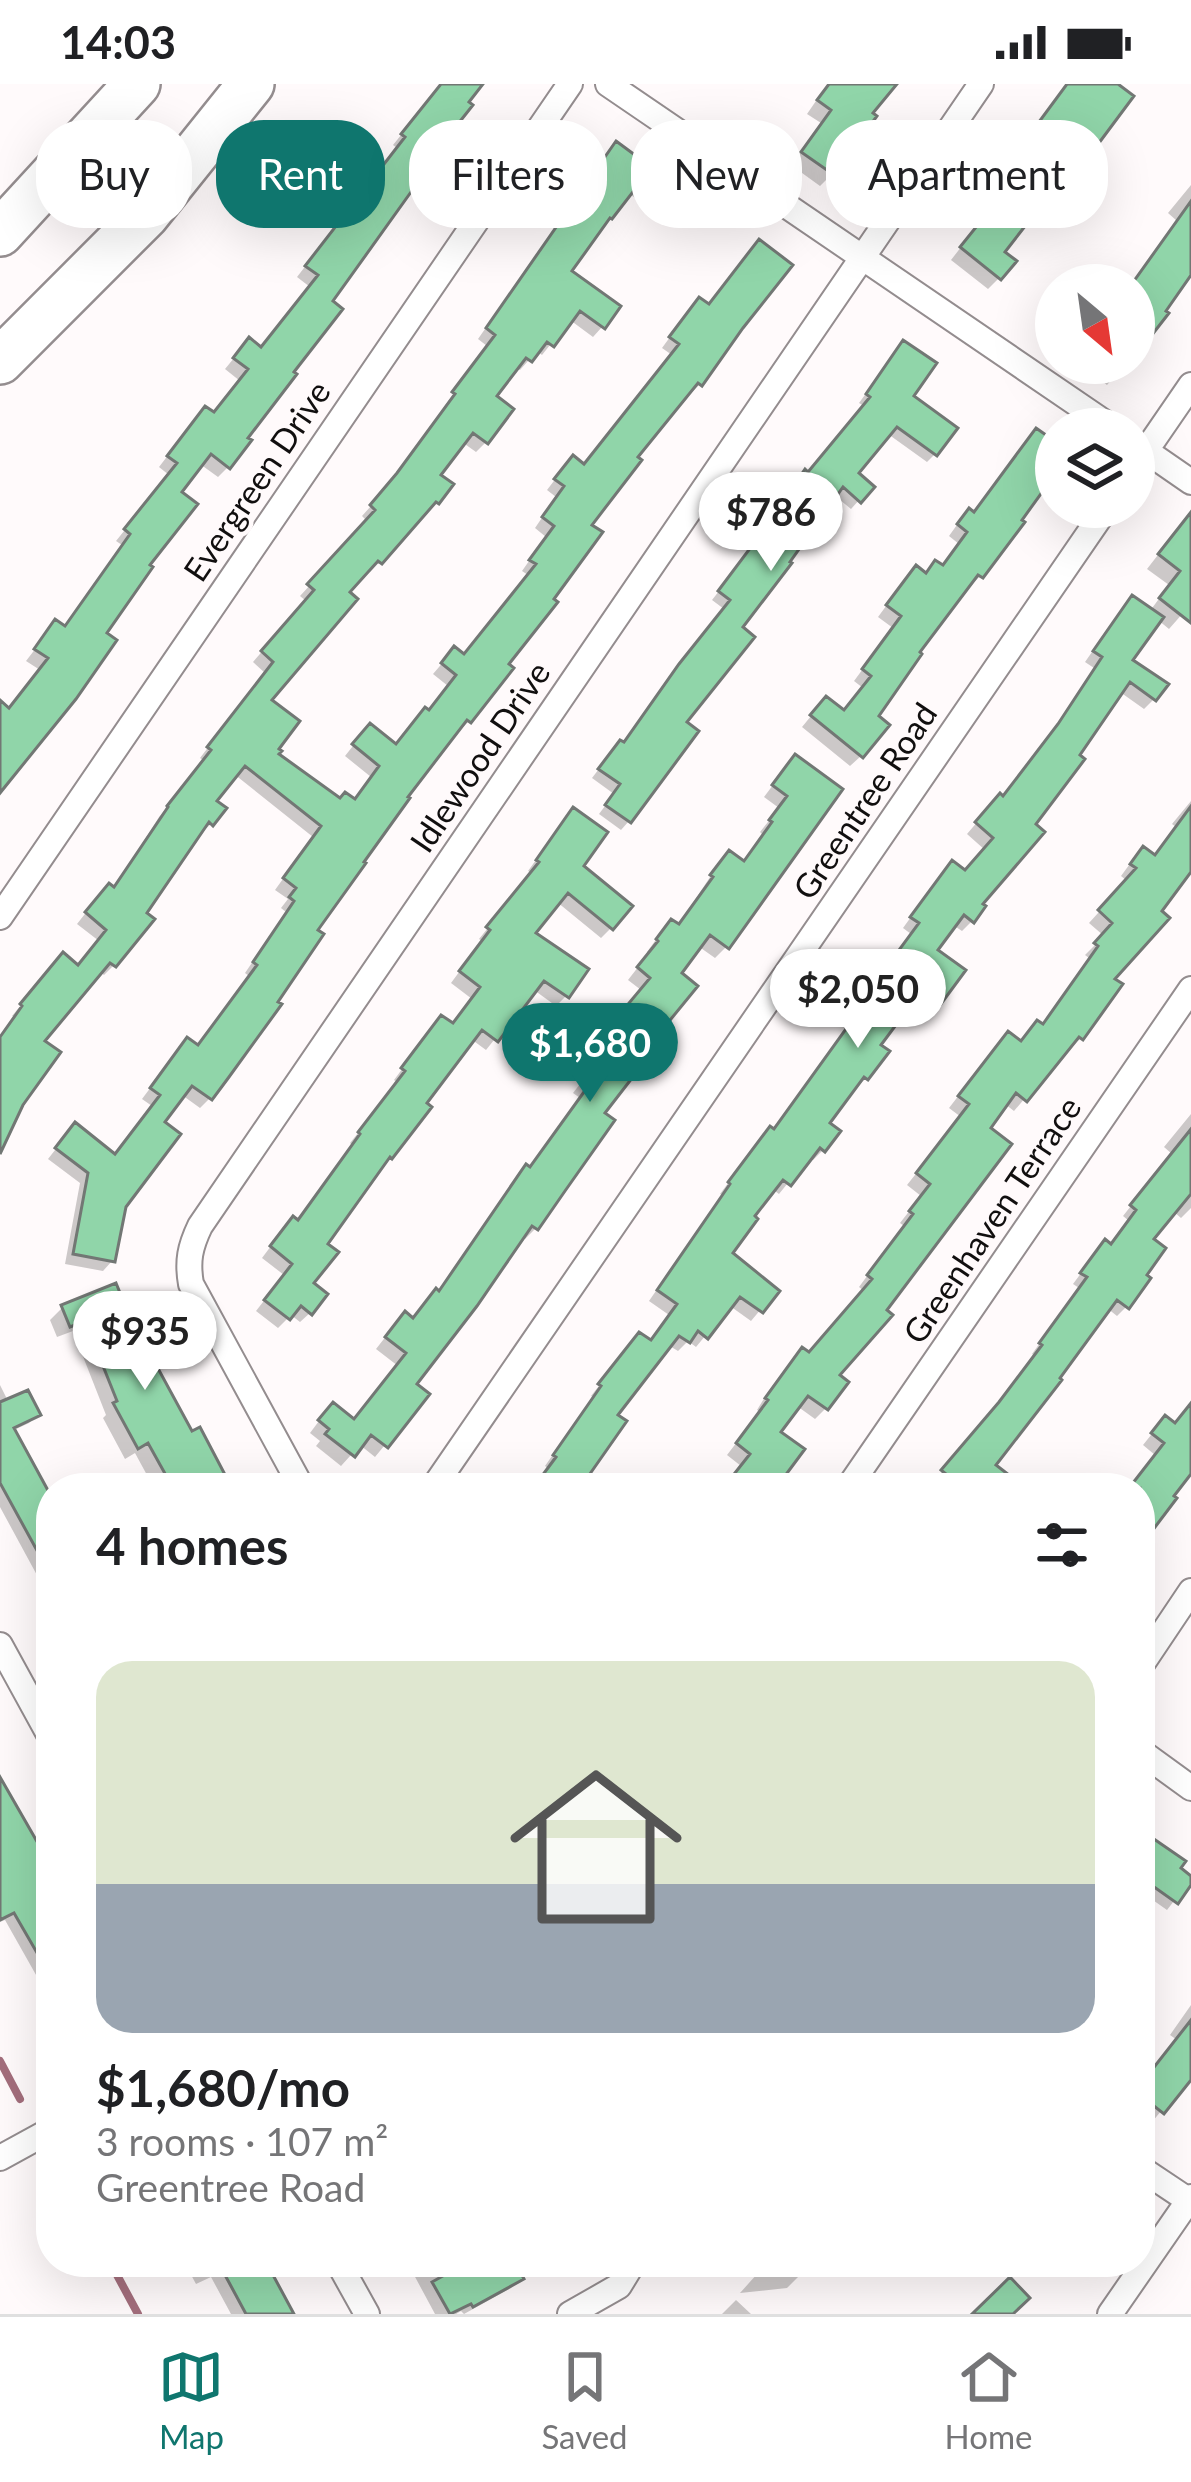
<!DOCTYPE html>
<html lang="en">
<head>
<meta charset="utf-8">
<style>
  :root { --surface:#fff; --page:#f2f2f2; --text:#202124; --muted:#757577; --line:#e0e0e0; --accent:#0f766e }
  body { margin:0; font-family:Lato,sans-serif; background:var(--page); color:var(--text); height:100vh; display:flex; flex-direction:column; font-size:45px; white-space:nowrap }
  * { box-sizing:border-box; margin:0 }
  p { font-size:39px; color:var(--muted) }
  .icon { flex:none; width:66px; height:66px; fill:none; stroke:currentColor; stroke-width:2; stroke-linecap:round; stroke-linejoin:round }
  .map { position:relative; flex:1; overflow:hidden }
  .drawer { position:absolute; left:36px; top:1389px; width:1119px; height:804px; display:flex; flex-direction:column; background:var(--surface); border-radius:48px; box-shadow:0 12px 48px #0002 }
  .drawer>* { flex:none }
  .guide { position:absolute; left:36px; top:36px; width:1119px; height:108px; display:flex; gap:24px }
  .needle { width:78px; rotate:151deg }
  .buttons { position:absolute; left:1035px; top:180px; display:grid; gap:24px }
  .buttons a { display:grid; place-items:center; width:120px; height:120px; border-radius:50%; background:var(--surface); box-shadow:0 12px 48px #0002; font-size:60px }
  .price { position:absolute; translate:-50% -102px; padding:0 27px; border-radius:42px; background:#fff; color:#222; font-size:39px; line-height:78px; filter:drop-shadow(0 3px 6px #0008) }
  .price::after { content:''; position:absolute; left:50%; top:72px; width:36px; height:27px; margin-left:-18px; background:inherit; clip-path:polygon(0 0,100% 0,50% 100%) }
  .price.on { background:var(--accent); color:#fff }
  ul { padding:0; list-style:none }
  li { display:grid; align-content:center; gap:24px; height:636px; padding:0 60px }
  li+li { border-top:3px solid var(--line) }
  li span { display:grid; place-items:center; height:372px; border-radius:36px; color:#555 }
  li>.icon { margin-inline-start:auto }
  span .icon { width:216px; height:216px; fill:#fffc; stroke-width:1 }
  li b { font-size:51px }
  h2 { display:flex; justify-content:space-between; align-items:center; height:144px; padding:0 60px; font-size:51px }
  .tag { padding:0 42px; border-radius:48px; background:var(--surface); box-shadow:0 12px 48px #0002; font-size:42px; line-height:108px }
  .tag.on { background:var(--accent); color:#fff }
  .status { display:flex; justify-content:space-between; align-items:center; height:84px; padding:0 60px; background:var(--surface); direction:ltr }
  .status svg { height:33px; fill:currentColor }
  .dock { display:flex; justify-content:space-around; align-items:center; height:168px; border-top:3px solid var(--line); background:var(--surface); font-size:33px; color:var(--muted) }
  .dock a { display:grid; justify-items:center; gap:6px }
  .dock .on { color:var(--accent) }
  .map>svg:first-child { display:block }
  .shadow { fill:#0003 }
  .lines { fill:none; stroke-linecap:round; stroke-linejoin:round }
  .stream { stroke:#a36e7c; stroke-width:8 }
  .building { fill:#90d5a9; stroke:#727774; stroke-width:3 }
  .street-casing { stroke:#948d8f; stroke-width:28 }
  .highway-casing { stroke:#948d8f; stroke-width:50 }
  .street { stroke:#fff; stroke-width:24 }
  .highway { stroke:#fff; stroke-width:45 }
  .labels { text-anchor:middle; stroke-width:9; stroke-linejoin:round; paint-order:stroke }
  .street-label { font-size:33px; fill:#110f0f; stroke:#fffafb }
</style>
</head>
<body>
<div class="status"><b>14:03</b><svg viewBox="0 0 49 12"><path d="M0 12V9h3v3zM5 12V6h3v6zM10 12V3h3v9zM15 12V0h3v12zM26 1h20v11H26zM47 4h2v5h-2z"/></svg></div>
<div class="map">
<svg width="1191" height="2230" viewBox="0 0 1191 2230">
  <rect width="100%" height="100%" fill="#fffafb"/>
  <path class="shadow" d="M 442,0 L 479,0 L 329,218 L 228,383 L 218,393 L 200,380 L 178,409 L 146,481 L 0,705 L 0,624 L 8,626 L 40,586 L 26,577 L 56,538 L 64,544 L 122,461 L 116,457 L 169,391 L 159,383 L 195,336 L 213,331 L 240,297 L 225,285 L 239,268 L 260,266 L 310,203 L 297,193 L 397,64 L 393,61 Z
    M 845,0 L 894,0 L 869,30 L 832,90 L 820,102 L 791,81 L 821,39 L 807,30 L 818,14 Z
    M 1067,0 L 1113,0 L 1041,132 L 1031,142 L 1025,138 L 1001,168 L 999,194 L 988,205 L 951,176 L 986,131 L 1008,129 L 1031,99 L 1007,81 Z
    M 616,61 L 657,91 L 637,115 L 628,109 L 568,188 L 602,243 L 593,253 L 570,236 L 542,271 L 537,267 L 520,286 L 515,283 L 492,313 L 486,358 L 476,368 L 462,358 L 437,391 L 437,418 L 370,488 L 367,485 L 268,617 L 275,671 L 340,717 L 353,718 L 371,693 L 345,672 L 360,653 L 395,663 L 427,629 L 448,602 L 433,590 L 445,576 L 463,573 L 528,491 L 522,487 L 546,453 L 535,444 L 556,413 L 547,406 L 563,385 L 583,383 L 672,271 L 662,264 L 689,227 L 700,300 L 690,310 L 687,308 L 634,373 L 588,442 L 505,581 L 510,585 L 469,637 L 459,647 L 457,645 L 404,713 L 313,847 L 210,1014 L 200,1024 L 182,1011 L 161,1039 L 123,1121 L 112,1177 L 103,1187 L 65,1180 L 80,1099 L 48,1075 L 66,1052 L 114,1073 L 152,1022 L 142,1015 L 178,967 L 197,964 L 249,892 L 245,889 L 286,828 L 281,824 L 288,815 L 275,806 L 313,753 L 234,690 L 213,717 L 211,740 L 201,749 L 199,747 L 114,881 L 104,891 L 99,887 L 41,957 L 0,1063 L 0,953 L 14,933 L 12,932 L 53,882 L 77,884 L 99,857 L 77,840 L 99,812 L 113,806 L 159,733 L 204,677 L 200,674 L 265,589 L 253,578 L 306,517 L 300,512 L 368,438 L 362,432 L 388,403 L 487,262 L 478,255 L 606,71 Z
    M 1191,101 L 1191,186 L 1134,269 L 1134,201 L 1132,201 L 1177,137 L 1168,129 Z
    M 896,268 L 909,313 L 935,370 L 927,378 L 888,350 L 855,390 L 871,403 L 851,425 L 834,411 L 739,544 L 629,737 L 621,746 L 599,730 L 614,710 L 592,694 L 612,668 L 623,661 L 724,525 L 712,516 L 864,322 L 859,319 Z
    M 1079,279 L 1126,279 L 1107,301 Z
    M 1056,362 L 1056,384 L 980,492 L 970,503 L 967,501 L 874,632 L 861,672 L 850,682 L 802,643 L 816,626 L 843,629 L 863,604 L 854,597 L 893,544 L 878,533 L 906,495 L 941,484 L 959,460 L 949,452 L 959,438 L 973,430 Z
    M 1191,452 L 1191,520 L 1169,545 L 1158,536 L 1129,577 L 1154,615 L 1144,625 L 1120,608 L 979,820 L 972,837 L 962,847 L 953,841 L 934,866 L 939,918 L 929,928 L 911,916 L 876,961 L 866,994 L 856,1004 L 854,1002 L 826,1040 L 823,1066 L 813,1076 L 809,1073 L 779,1110 L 772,1105 L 729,1170 L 776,1207 L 751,1237 L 730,1222 L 696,1263 L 688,1257 L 678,1267 L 668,1261 L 614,1331 L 577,1404 L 534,1404 L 548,1384 L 545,1382 L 593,1313 L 591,1312 L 630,1262 L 649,1259 L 669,1231 L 649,1217 L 722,1111 L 720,1110 L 760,1056 L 772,1048 L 866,918 L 863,916 L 911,850 L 903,844 L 942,790 L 964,789 L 985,766 L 967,750 L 990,723 L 1002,715 L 1048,654 L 1094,584 L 1085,578 L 1122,525 L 1150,527 L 1169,501 L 1147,485 L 1168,458 Z
    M 785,685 L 839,706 L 726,863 L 715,874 L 698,862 L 678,890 L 644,963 L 601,1029 L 536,1144 L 525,1155 L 521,1152 L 413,1301 L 426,1311 L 375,1373 L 360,1361 L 341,1382 L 316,1362 L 320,1357 L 310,1349 L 322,1333 L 353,1338 L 398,1282 L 376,1265 L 394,1242 L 412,1236 L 437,1209 L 516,1095 L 527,1084 L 528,1085 L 580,1014 L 573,1009 L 623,945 L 615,938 L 641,906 L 628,896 L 649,869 L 647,868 L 660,850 L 677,843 L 718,781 L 742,779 L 763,751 L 760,748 L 779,724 L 764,713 Z
    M 1191,717 L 1191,782 L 1110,895 L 1081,954 L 1070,964 L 1068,963 L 1014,1027 L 1005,1020 L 835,1291 L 826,1324 L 815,1335 L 797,1322 L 777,1348 L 772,1404 L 724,1404 L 741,1382 L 727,1371 L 760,1328 L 757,1326 L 768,1308 L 791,1277 L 802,1267 L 808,1271 L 864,1207 L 859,1203 L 904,1142 L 900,1139 L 921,1112 L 907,1101 L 961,1033 L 949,1024 L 997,962 L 1020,960 L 1041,943 L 1089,874 L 1085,871 L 1104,852 L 1089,839 L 1127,797 L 1121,792 L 1132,777 L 1153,774 L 1176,743 L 1172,740 Z
    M 564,737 L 580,782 L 611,844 L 601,854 L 557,818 L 531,849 L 566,912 L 556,922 L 534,906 L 486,966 L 471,955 L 324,1160 L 310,1200 L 310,1229 L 300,1238 L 291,1231 L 278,1244 L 256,1227 L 284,1191 L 262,1174 L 283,1146 L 296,1139 L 352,1061 L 350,1059 L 398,999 L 394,996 L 432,945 L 451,942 L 472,915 L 451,899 L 482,857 L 479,855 L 532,789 L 528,787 Z
    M 1191,1030 L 1191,1124 L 1181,1134 L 1173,1127 L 1150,1156 L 1126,1223 L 1117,1232 L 1107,1224 L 992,1381 L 994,1404 L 937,1404 L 939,1401 L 934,1397 L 990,1332 L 1035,1272 L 1032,1270 L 1079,1204 L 1073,1200 L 1096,1169 L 1110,1163 L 1129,1137 L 1123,1132 L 1172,1070 L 1164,1063 Z
    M 114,1203 L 147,1284 L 229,1404 L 154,1404 L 135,1369 L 125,1375 L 103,1334 L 106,1331 L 73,1247 L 57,1253 L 50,1236 L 62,1224 Z
    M 0,1301 L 9,1319 L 37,1331 L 29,1339 L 12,1347 L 51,1418 L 51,1517 L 0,1423 Z
    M 1191,1321 L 1191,1386 L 1140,1458 L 1140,1404 L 1130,1404 L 1155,1371 L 1143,1361 L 1155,1346 L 1174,1342 Z
    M 0,1696 L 51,1788 L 51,1908 L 44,1895 L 40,1898 L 5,1836 L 0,1838 Z
    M 1140,1752 L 1191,1795 L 1167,1826 L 1140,1807 Z
    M 1191,1921 L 1191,1991 L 1152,2038 L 1140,2029 L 1140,2002 L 1177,1956 L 1170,1951 Z
    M 184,2178 L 262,2178 L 291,2230 L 231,2230 L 211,2193 L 196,2200 Z
    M 407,2178 L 461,2178 L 464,2184 L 474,2178 L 511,2178 L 520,2194 L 511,2204 L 464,2230 L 461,2227 L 456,2230 L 435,2230 Z
    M 715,2178 L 799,2178 L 800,2191 L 787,2204 L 740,2209 L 766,2180 L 716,2185 Z
    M 736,2216 L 751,2230 L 722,2230 Z"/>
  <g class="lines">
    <path class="stream" d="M 0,1977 L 20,2015
      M 110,2178 L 138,2230"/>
  </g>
  <path class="building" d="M 441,0 L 483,0 L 469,18 L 473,21 L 423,84 L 426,87 L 333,217 L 343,225 L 294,288 L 297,290 L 248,354 L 252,356 L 230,385 L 211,370 L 182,408 L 198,420 L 150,481 L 153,483 L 107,549 L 117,556 L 76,615 L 0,709 L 0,616 L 9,624 L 48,574 L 34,565 L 55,535 L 65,542 L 130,450 L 124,445 L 177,379 L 167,372 L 205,322 L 214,328 L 248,285 L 233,274 L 249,253 L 261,263 L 318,191 L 305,182 L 405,53 L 401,50 Z
    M 829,0 L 897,0 L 873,29 L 877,32 L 834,91 L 801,68 L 831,26 L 817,16 Z
    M 1067,0 L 1118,0 L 1134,12 L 1043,134 L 1036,128 L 1005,168 L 1017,177 L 1001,196 L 960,163 L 997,117 L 1009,126 L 1040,87 L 1016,69 Z
    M 616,57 L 662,91 L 649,107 L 639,100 L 612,135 L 610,134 L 572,187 L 621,222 L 605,245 L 580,227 L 554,263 L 547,258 L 532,278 L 526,274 L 497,312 L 514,325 L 488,360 L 473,349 L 441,391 L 454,400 L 439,420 L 436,418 L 382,480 L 378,477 L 350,508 L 358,515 L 272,616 L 300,637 L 279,665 L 282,667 L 279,670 L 340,714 L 345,708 L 355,715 L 379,682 L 352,660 L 370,639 L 396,660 L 425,623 L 429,626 L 456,591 L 441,579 L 454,562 L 464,570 L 536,480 L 529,476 L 554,442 L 542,433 L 564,402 L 554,395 L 573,371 L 584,380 L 679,260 L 669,253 L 699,213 L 709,220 L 759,155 L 793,181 L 743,244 L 702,302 L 698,299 L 638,373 L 642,376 L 592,441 L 603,448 L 554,515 L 558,518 L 509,580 L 514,584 L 471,639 L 467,636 L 408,713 L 410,714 L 364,778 L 366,779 L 318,846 L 324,850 L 278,918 L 282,920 L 229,993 L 212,1016 L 192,1002 L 165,1038 L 181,1050 L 126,1123 L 115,1178 L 73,1170 L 88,1089 L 55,1064 L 75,1038 L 115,1070 L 160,1011 L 150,1004 L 187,953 L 198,961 L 257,881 L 253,878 L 294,817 L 289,813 L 296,804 L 283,794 L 321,742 L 245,682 L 217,717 L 227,724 L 213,742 L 209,738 L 147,829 L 155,835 L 116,883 L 110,879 L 45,957 L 61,968 L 23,1021 L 0,1070 L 0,953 L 22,922 L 20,920 L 63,868 L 78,881 L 106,846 L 85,828 L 109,799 L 114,803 L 168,723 L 167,722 L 211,666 L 207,663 L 273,578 L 261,567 L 314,506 L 307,500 L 375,426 L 370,421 L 397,389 L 455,310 L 452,308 L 495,251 L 486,244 Z
    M 1191,117 L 1191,191 L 1166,227 L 1169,229 L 1134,274 L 1134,197 Z
    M 903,256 L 937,279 L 914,312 L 958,344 L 937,372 L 897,343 L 859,389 L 875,403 L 861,419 L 843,403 L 790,478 L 792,479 L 743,543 L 755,553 L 687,638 L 699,647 L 631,739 L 605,721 L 620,700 L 598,685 L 620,656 L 624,658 L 679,580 L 730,516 L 718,507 L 766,443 L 805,385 L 808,388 L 870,313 L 866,310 Z
    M 1036,344 L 1056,358 L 1056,389 L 1022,436 L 1025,438 L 983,494 L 978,491 L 920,568 L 922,570 L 879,632 L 890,641 L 863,674 L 810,631 L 826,612 L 844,626 L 871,592 L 862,585 L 901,532 L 886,521 L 916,481 L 926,489 L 935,476 L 943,481 L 967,448 L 957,440 L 969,424 L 974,428 Z
    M 1191,428 L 1191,539 L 1159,514 L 1180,487 L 1158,470 Z
    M 1132,511 L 1164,533 L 1133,576 L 1169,600 L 1156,617 L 1130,598 L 1080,671 L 1085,675 L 1036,740 L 1045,748 L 983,820 L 986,822 L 974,839 L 964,831 L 938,866 L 966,886 L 941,920 L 922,906 L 881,961 L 890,967 L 868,996 L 864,993 L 830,1039 L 841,1047 L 825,1068 L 820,1064 L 791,1102 L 783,1096 L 755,1132 L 758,1135 L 733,1169 L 780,1207 L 763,1229 L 740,1213 L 708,1255 L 698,1247 L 690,1259 L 679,1252 L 618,1331 L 627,1337 L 580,1404 L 533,1404 L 556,1373 L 553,1371 L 601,1302 L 598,1300 L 639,1248 L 651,1256 L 677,1220 L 657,1206 L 730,1100 L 728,1098 L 770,1042 L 774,1045 L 874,906 L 871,904 L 919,839 L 910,833 L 952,776 L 965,786 L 993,754 L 975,738 L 1000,709 L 1003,712 L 1058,640 L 1102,573 L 1093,567 Z
    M 795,670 L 843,705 L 729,865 L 710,851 L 682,889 L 698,902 L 648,963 L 653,967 L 605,1029 L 615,1036 L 565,1107 L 538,1146 L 532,1142 L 477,1222 L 417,1300 L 430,1310 L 388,1364 L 371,1351 L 355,1373 L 325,1350 L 329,1345 L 318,1336 L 333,1318 L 354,1335 L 406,1269 L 385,1253 L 405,1227 L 413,1234 L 436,1204 L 439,1207 L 526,1080 L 530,1083 L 589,1001 L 582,996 L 632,932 L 624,925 L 650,894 L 637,883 L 658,857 L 656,855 L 671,835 L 679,840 L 713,793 L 710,791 L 729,766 L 744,777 L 772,738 L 769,736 L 787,712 L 772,701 Z
    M 1191,722 L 1191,788 L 1162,827 L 1170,834 L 1115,895 L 1123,900 L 1083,956 L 1079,953 L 1027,1018 L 1016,1009 L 991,1044 L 1012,1060 L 887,1226 L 893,1231 L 840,1291 L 849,1298 L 828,1326 L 808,1312 L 781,1348 L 805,1365 L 776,1404 L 745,1404 L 731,1394 L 750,1370 L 736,1359 L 768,1316 L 765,1314 L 802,1263 L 809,1268 L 872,1195 L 867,1191 L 913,1130 L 909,1127 L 930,1100 L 916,1089 L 969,1020 L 958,1012 L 1008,947 L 1021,957 L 1037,936 L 1043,940 L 1098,862 L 1094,859 L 1112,839 L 1098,826 L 1136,784 L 1130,780 L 1143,762 L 1155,771 Z
    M 573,723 L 608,748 L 584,782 L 633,822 L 613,846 L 568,809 L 536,849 L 589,885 L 569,914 L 544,897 L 498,958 L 482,946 L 427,1019 L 432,1023 L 392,1075 L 390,1073 L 328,1160 L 339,1168 L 314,1199 L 328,1210 L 312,1231 L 301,1222 L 290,1236 L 264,1216 L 292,1180 L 270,1162 L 293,1132 L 298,1136 L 360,1050 L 358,1048 L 405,987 L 401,984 L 441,931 L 453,939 L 480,903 L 459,887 L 490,846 L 486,843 L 539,778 L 536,776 Z
    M 1191,1045 L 1191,1110 L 1154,1155 L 1166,1164 L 1147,1191 L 1151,1194 L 1129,1225 L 1117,1216 L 1060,1294 L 1062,1296 L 996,1381 L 1009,1391 L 998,1404 L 936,1404 L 946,1390 L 941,1386 L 999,1318 L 1042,1261 L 1039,1259 L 1087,1193 L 1080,1189 L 1105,1155 L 1111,1160 L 1136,1126 L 1130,1121 Z
    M 116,1199 L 149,1280 L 154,1277 L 192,1347 L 200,1343 L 232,1404 L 173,1404 L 148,1359 L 138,1365 L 113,1319 L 117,1317 L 85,1237 L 70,1243 L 61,1221 Z
    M 28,1306 L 41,1331 L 14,1344 L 51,1412 L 51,1492 L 0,1399 L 0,1318 Z
    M 1191,1319 L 1191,1390 L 1174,1412 L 1177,1414 L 1140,1463 L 1140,1404 L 1129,1404 L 1164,1359 L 1151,1349 L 1165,1331 L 1175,1339 Z
    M 0,1693 L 51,1782 L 51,1893 L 14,1829 L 0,1836 Z
    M 1151,1753 L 1186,1777 L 1181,1784 L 1191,1792 L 1191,1801 L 1178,1820 L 1140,1793 L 1140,1769 Z
    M 1191,1936 L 1191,1996 L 1164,2030 L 1140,2011 L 1140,2001 Z
    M 218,2178 L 266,2178 L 294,2230 L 246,2230 Z
    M 468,2178 L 515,2178 L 524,2195 L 473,2223 L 471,2220 L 450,2230 L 432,2198 Z
    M 1010,2193 L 1030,2214 L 1013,2230 L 972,2230 Z"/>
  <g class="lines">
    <defs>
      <path id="street" d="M 608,0 L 1114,345
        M 1136,360 L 1191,398
        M 1134,384 L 1191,301
        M 0,833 L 570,0
        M 302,1404 L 191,1200 C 187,1177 190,1163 200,1142 L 981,0
        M 433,1404 L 1107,423
        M 848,1404 L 1191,905
        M 0,1561 L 51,1654
        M 1140,1583 L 1191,1507
        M 1140,1667 L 1191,1704
        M 0,2074 L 51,2046
        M 1140,2084 L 1191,2118
        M 338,2178 L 367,2230
        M 570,2230 L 619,2202 L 630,2184
        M 1110,2230 L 1191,2113"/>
      <path id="highway" d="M 0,149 L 137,0
        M 0,277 L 146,131 L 251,0"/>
    </defs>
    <use href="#street" class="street-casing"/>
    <use href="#highway" class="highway-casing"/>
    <use href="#street" class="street"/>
    <use href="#highway" class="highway"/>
  </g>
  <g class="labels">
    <g class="street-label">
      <text transform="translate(257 397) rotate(-56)" y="12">Evergreen Drive</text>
      <text transform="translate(480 673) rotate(-56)" y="12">Idlewood Drive</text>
      <text transform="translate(865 717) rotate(-56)" y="12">Greentree Road</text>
      <text transform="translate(992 1136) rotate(-56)" y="12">Greenhaven Terrace</text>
    </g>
  </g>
</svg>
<div class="buttons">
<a><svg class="needle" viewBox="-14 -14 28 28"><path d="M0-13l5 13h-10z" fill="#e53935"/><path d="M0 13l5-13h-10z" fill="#757577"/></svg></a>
<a><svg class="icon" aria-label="layers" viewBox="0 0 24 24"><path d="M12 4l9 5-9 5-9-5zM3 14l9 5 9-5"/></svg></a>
</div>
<b class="price" style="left:771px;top:490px">$786</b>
<b class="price" style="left:858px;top:967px">$2,050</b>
<b class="price on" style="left:590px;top:1021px">$1,680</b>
<b class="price" style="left:145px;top:1309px">$935</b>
<div class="guide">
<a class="tag">Buy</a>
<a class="tag on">Rent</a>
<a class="tag">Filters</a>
<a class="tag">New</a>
<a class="tag">Apartment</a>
</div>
<section class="drawer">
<h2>4 homes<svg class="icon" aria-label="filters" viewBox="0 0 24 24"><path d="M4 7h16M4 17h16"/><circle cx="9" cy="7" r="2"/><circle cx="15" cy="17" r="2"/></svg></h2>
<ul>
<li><span style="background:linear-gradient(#dfe7d0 60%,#9aa5b1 0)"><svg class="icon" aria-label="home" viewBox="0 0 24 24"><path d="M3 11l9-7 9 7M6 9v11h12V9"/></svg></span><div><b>$1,680/mo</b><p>3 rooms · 107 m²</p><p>Greentree Road</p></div></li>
</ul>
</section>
</div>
<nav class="dock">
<a class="on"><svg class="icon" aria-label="map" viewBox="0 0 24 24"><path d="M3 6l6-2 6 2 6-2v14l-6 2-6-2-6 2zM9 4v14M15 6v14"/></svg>Map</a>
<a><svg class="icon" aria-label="saved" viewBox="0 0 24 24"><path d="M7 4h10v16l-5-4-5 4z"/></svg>Saved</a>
<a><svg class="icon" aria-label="home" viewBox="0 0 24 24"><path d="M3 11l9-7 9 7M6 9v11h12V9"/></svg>Home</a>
</nav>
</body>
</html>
